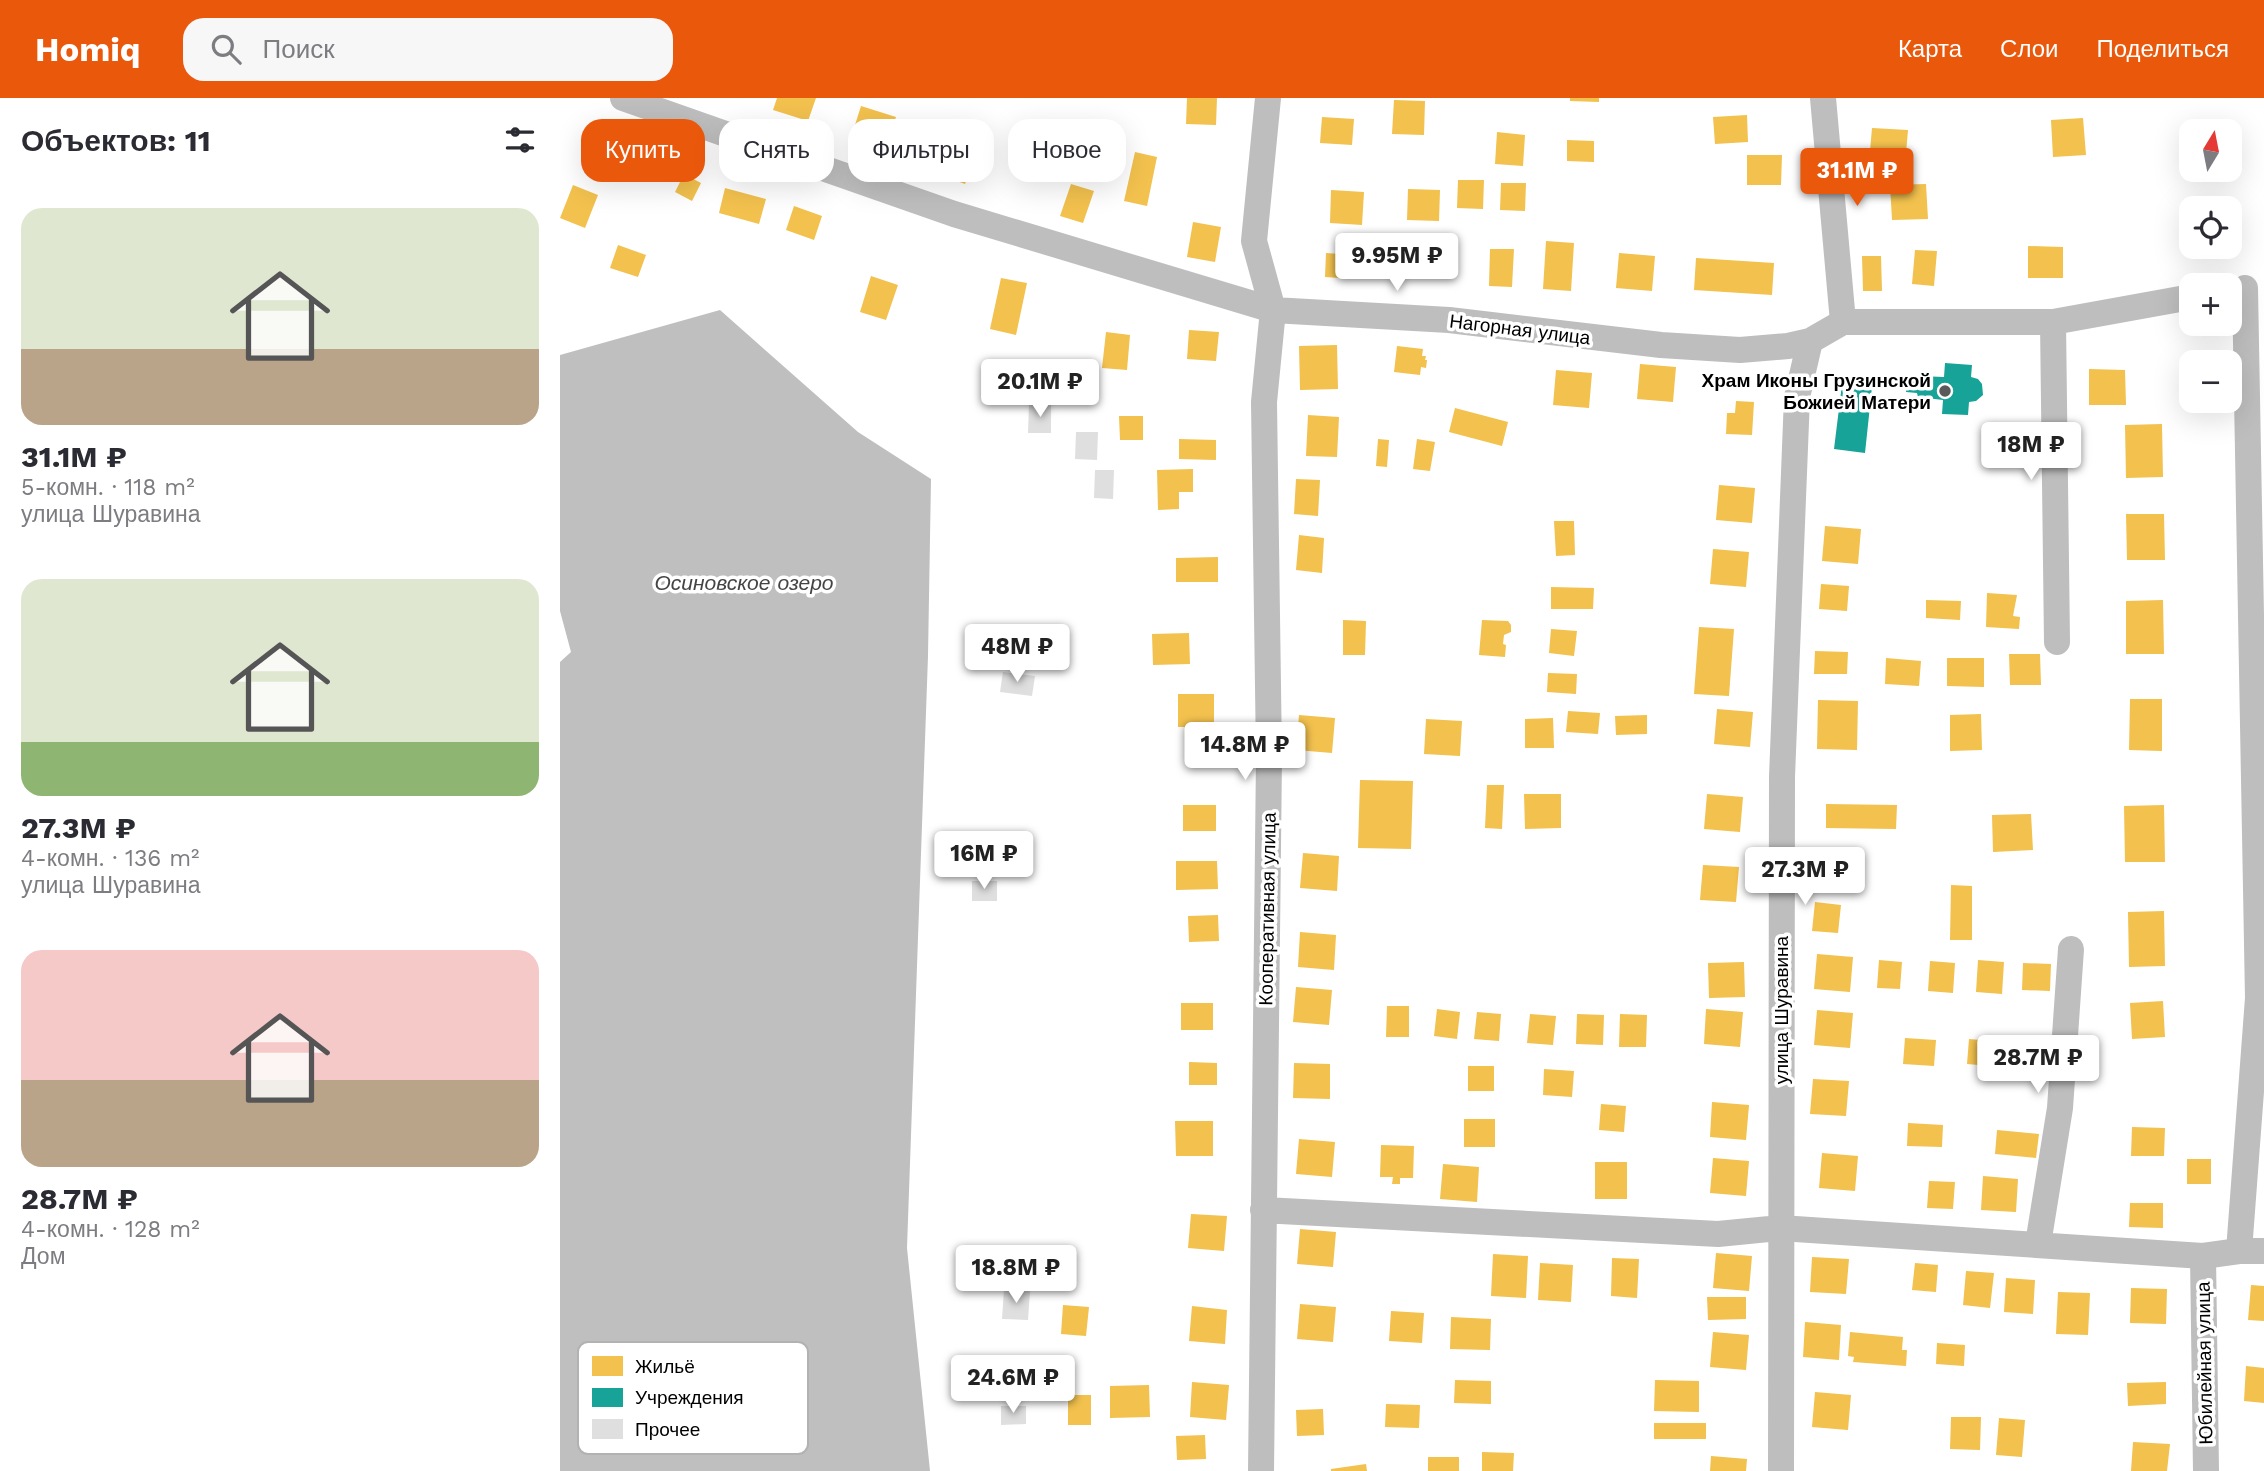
<!DOCTYPE html>
<html lang="ru">
<head>
<meta charset="utf-8">
<style>
  :root { --surface:#fff; --page:#f7f7f7; --text:#2b2b33; --muted:#7c7c81; --accent:#ea580c }
  body { margin:0; font-family:"Work Sans",sans-serif; background:var(--page); color:var(--text); height:100vh; display:flex; flex-direction:column; font-size:26px; white-space:nowrap }
  * { box-sizing:border-box; margin:0 }
  p { font-size:23px; color:var(--muted) }
  .icon { flex:none; width:38px; height:38px; fill:none; stroke:currentColor; stroke-width:2; stroke-linecap:round; stroke-linejoin:round }
  .map { position:relative; flex:1; overflow:hidden }
  .panel { display:flex; flex-direction:column; background:var(--surface); width:560px }
  .panel>* { flex:none }
  .hud { position:absolute; left:21px; top:21px; width:665px; height:63px; display:flex; gap:14px }
  .needle { width:46px; rotate:10deg }
  .tools { position:absolute; left:1619px; top:21px; display:grid; gap:14px }
  .tools a { display:grid; place-items:center; width:63px; height:63px; border-radius:14px; background:var(--surface); box-shadow:0 7px 28px #0002; font-size:35px }
  .price { position:absolute; translate:-50% -60px; padding:0 16px; border-radius:7px; background:#fff; color:#222; font-size:23px; line-height:46px; filter:drop-shadow(0 2px 4px #0008) }
  .price::after { content:''; position:absolute; left:50%; top:42px; width:21px; height:16px; margin-left:-10px; background:inherit; clip-path:polygon(0 0,100% 0,50% 100%) }
  .price.selected { background:var(--accent); color:#fff }
  ul { padding:0; list-style:none }
  li { display:grid; align-content:center; gap:14px; height:371px; padding:0 21px }
  li span { display:grid; place-items:center; height:217px; border-radius:21px; color:#555 }
  li>.icon { margin-inline-start:auto }
  span .icon { width:126px; height:126px; fill:#fffc; stroke-width:1 }
  li b { font-size:30px }
  h2 { display:flex; justify-content:space-between; align-items:center; height:84px; padding:0 21px; font-size:30px }
  .pill { padding:0 24px; border-radius:21px; background:var(--surface); box-shadow:0 7px 28px #0002; font-size:24px; line-height:63px }
  .pill.selected { background:var(--accent); color:#fff }
  header { display:flex; align-items:center; gap:42px; box-sizing:border-box; height:98px; padding:0 35px; background:var(--accent); color:#fff }
  header strong { font-size:33px }
  nav { display:flex; gap:38px; margin-inline-start:auto; font-size:24px }
  .search { width:490px; height:63px; background:var(--page); display:flex; align-items:center; gap:18px; box-sizing:border-box; padding:0 24px; border-radius:21px; color:var(--muted); font-size:26px }
  main { display:flex; flex:1; min-height:0 }
  .map>svg:first-child { display:block }
  .water { fill:#bfbfbf }
  .homes { fill:#f2c14e }
  .public { fill:#17a398 }
  .building { fill:#dfdfdf }
  .lines { fill:none; stroke-linecap:round; stroke-linejoin:round }
  .minor { stroke:#bebebe; stroke-width:26 }
  .poi-dot { fill:#595959; stroke:#fff; stroke-width:2.5 }
  .labels { text-anchor:middle; stroke-width:7; stroke-linejoin:round; paint-order:stroke }
  .street-label { font-size:19px; fill:#000; stroke:#fff }
  .poi-label { font-size:19px; font-weight:bold; fill:#000; stroke:#fff; text-anchor:end }
  .water-label { font-size:21px; font-style:italic; fill:#444; stroke:#fff }
  .key { fill:#fff; stroke:#b2b2b2; stroke-width:2 }
  .key-label { font-size:19px; fill:#000 }
</style>
</head>
<body>
<header>
<strong>Homiq</strong>
<div class="search"><svg class="icon" aria-label="search" viewBox="0 0 24 24"><circle cx="10" cy="10" r="6"/><path d="M15 15l6 6"/></svg>Поиск</div>
<nav><a>Карта</a><a>Слои</a><a>Поделиться</a></nav>
</header>
<main>
<section class="panel">
<h2>Объектов: 11<svg class="icon" aria-label="filters" viewBox="0 0 24 24"><path d="M4 7h16M4 17h16"/><circle cx="9" cy="7" r="2"/><circle cx="15" cy="17" r="2"/></svg></h2>
<ul>
<li><span style="background:linear-gradient(#dfe7d0 65%,#b9a48a 0)"><svg class="icon" aria-label="home" viewBox="0 0 24 24"><path d="M3 11l9-7 9 7M6 9v11h12V9"/></svg></span><div><b>31.1M ₽</b><p>5-комн. · 118 m²</p><p>улица Шуравина</p></div></li>
<li><span style="background:linear-gradient(#dfe7d0 75%,#8fb573 0)"><svg class="icon" aria-label="home" viewBox="0 0 24 24"><path d="M3 11l9-7 9 7M6 9v11h12V9"/></svg></span><div><b>27.3M ₽</b><p>4-комн. · 136 m²</p><p>улица Шуравина</p></div></li>
<li><span style="background:linear-gradient(#f6c9c9 60%,#b9a48a 0)"><svg class="icon" aria-label="home" viewBox="0 0 24 24"><path d="M3 11l9-7 9 7M6 9v11h12V9"/></svg></span><div><b>28.7M ₽</b><p>4-комн. · 128 m²</p><p>Дом</p></div></li>
</ul>
</section>
<div class="map">
<svg width="1704" height="1373" viewBox="0 0 1704 1373">
  <rect width="100%" height="100%" fill="#fff"/>
  <path class="water" d="M 160,212 L 298,334 L 371,381 L 368,558 L 347,1150 L 370,1373 L 0,1373 L 0,564 L 11,554 L 0,513 L 0,257 Z"/>
  <path class="homes" d="M 217,0 L 256,0 L 248,23 L 213,12 Z
    M 627,0 L 657,0 L 656,27 L 626,26 Z
    M 1010,0 L 1039,0 L 1039,4 L 1010,3 Z
    M 834,2 L 865,3 L 864,37 L 832,36 Z
    M 301,8 L 336,19 L 326,53 L 290,43 Z
    M 1187,17 L 1188,44 L 1155,46 L 1153,19 Z
    M 762,19 L 794,21 L 792,47 L 760,45 Z
    M 1523,20 L 1526,57 L 1493,59 L 1491,22 Z
    M 1312,30 L 1348,32 L 1345,67 L 1309,65 Z
    M 937,34 L 965,37 L 963,68 L 935,66 Z
    M 348,38 L 370,44 L 363,66 L 342,60 Z
    M 1007,42 L 1034,43 L 1034,64 L 1007,63 Z
    M 575,54 L 597,59 L 587,108 L 564,103 Z
    M 395,55 L 414,62 L 405,86 L 386,79 Z
    M 1187,57 L 1222,57 L 1221,87 L 1187,87 Z
    M 124,76 L 141,85 L 132,103 L 115,94 Z
    M 898,82 L 924,82 L 923,111 L 897,110 Z
    M 941,85 L 966,85 L 965,113 L 940,112 Z
    M 511,86 L 534,93 L 523,125 L 500,118 Z
    M 1366,86 L 1368,121 L 1332,122 L 1330,87 Z
    M 13,87 L 38,97 L 25,130 L 0,120 Z
    M 165,90 L 206,101 L 199,126 L 159,115 Z
    M 848,91 L 880,92 L 879,123 L 847,122 Z
    M 771,92 L 804,94 L 802,127 L 770,125 Z
    M 234,108 L 262,118 L 254,142 L 226,132 Z
    M 633,124 L 661,129 L 655,164 L 627,159 Z
    M 986,143 L 1014,145 L 1011,193 L 983,191 Z
    M 58,147 L 86,157 L 78,179 L 50,170 Z
    M 1468,148 L 1503,149 L 1503,180 L 1468,180 Z
    M 930,151 L 954,151 L 952,189 L 929,188 Z
    M 1355,152 L 1377,153 L 1374,188 L 1352,186 Z
    M 766,155 L 796,157 L 795,181 L 765,179 Z
    M 1059,155 L 1095,158 L 1092,193 L 1056,190 Z
    M 1302,158 L 1321,158 L 1322,193 L 1303,193 Z
    M 1136,160 L 1214,165 L 1212,197 L 1134,192 Z
    M 311,178 L 338,187 L 326,222 L 300,214 Z
    M 441,180 L 467,185 L 456,237 L 430,231 Z
    M 629,232 L 659,234 L 656,263 L 627,261 Z
    M 546,234 L 570,237 L 567,272 L 542,270 Z
    M 777,247 L 778,291 L 740,292 L 739,248 Z
    M 837,248 L 863,251 L 862,258 L 866,258 L 865,262 L 867,262 L 866,270 L 861,269 L 860,277 L 834,274 Z
    M 1080,266 L 1116,269 L 1113,304 L 1077,301 Z
    M 1529,271 L 1565,272 L 1566,307 L 1529,307 Z
    M 996,272 L 1032,275 L 1029,310 L 993,307 Z
    M 1176,303 L 1194,304 L 1192,337 L 1166,336 L 1167,315 L 1175,315 Z
    M 895,310 L 948,324 L 942,348 L 889,334 Z
    M 748,317 L 779,319 L 777,359 L 746,358 Z
    M 559,318 L 583,318 L 583,342 L 560,342 Z
    M 1602,326 L 1603,379 L 1566,380 L 1565,327 Z
    M 619,341 L 656,342 L 656,362 L 619,361 Z
    M 818,341 L 829,342 L 827,369 L 816,368 Z
    M 857,341 L 875,344 L 870,373 L 853,371 Z
    M 633,371 L 633,394 L 619,394 L 619,411 L 598,412 L 597,372 Z
    M 736,381 L 760,382 L 758,418 L 734,416 Z
    M 1159,387 L 1195,390 L 1192,425 L 1156,422 Z
    M 1566,416 L 1604,416 L 1605,462 L 1567,462 Z
    M 994,423 L 1014,423 L 1015,457 L 996,458 Z
    M 1265,428 L 1301,431 L 1298,466 L 1262,463 Z
    M 739,437 L 764,440 L 762,475 L 736,472 Z
    M 1153,451 L 1189,454 L 1186,489 L 1150,486 Z
    M 658,459 L 658,484 L 616,484 L 616,460 Z
    M 1261,486 L 1289,488 L 1287,513 L 1259,511 Z
    M 991,489 L 1034,490 L 1033,511 L 991,511 Z
    M 1427,495 L 1457,497 L 1453,518 L 1460,519 L 1459,531 L 1426,529 Z
    M 1366,502 L 1401,503 L 1400,522 L 1366,520 Z
    M 1603,502 L 1604,556 L 1566,556 L 1566,503 Z
    M 783,522 L 806,523 L 805,557 L 783,557 Z
    M 922,522 L 948,523 L 951,527 L 951,534 L 944,537 L 943,546 L 946,547 L 945,559 L 919,557 Z
    M 1139,529 L 1174,531 L 1169,598 L 1134,596 Z
    M 991,531 L 1017,533 L 1014,558 L 989,555 Z
    M 629,535 L 630,566 L 593,567 L 592,536 Z
    M 1255,553 L 1288,554 L 1287,576 L 1254,576 Z
    M 1449,556 L 1480,556 L 1481,587 L 1450,587 Z
    M 1326,560 L 1361,563 L 1359,588 L 1325,586 Z
    M 1387,560 L 1424,560 L 1424,589 L 1387,588 Z
    M 988,575 L 1017,576 L 1016,596 L 987,594 Z
    M 618,596 L 654,596 L 654,629 L 618,629 Z
    M 1570,601 L 1602,601 L 1602,653 L 1569,652 Z
    M 1258,602 L 1298,603 L 1297,652 L 1257,651 Z
    M 1157,611 L 1193,614 L 1190,649 L 1154,646 Z
    M 1008,613 L 1040,615 L 1038,636 L 1006,634 Z
    M 1421,616 L 1422,652 L 1390,653 L 1390,617 Z
    M 739,617 L 775,620 L 772,655 L 736,652 Z
    M 1087,617 L 1087,636 L 1056,637 L 1055,618 Z
    M 993,620 L 994,650 L 965,650 L 965,621 Z
    M 866,621 L 902,623 L 900,658 L 864,656 Z
    M 800,682 L 853,683 L 851,751 L 798,750 Z
    M 927,687 L 944,687 L 942,731 L 925,730 Z
    M 964,696 L 1001,696 L 1001,730 L 965,731 Z
    M 1147,696 L 1183,699 L 1180,734 L 1144,731 Z
    M 1266,706 L 1337,707 L 1336,731 L 1266,730 Z
    M 623,707 L 656,707 L 656,733 L 623,733 Z
    M 1604,707 L 1605,764 L 1565,764 L 1564,708 Z
    M 1471,716 L 1473,752 L 1433,754 L 1432,717 Z
    M 743,755 L 779,758 L 777,793 L 740,790 Z
    M 616,763 L 657,763 L 658,791 L 616,792 Z
    M 1143,767 L 1179,769 L 1176,804 L 1140,802 Z
    M 1391,787 L 1412,788 L 1412,842 L 1390,842 Z
    M 1255,804 L 1281,807 L 1278,835 L 1252,833 Z
    M 1604,813 L 1605,868 L 1569,869 L 1568,814 Z
    M 658,817 L 659,843 L 629,844 L 628,818 Z
    M 740,834 L 776,837 L 774,872 L 738,869 Z
    M 1257,856 L 1293,859 L 1290,894 L 1254,891 Z
    M 1319,862 L 1342,864 L 1340,891 L 1317,890 Z
    M 1418,862 L 1444,864 L 1442,896 L 1416,894 Z
    M 1370,863 L 1395,865 L 1393,895 L 1368,893 Z
    M 1184,864 L 1185,899 L 1149,900 L 1148,865 Z
    M 1463,865 L 1491,866 L 1490,893 L 1462,892 Z
    M 736,889 L 772,892 L 769,927 L 733,924 Z
    M 1603,903 L 1605,939 L 1572,941 L 1570,905 Z
    M 621,905 L 653,905 L 653,932 L 621,932 Z
    M 827,908 L 849,908 L 849,939 L 826,939 Z
    M 877,911 L 900,914 L 897,941 L 874,938 Z
    M 1146,911 L 1183,914 L 1180,949 L 1144,946 Z
    M 1257,912 L 1293,915 L 1290,950 L 1254,947 Z
    M 917,914 L 941,916 L 939,943 L 914,941 Z
    M 970,916 L 996,918 L 993,947 L 967,945 Z
    M 1017,916 L 1044,917 L 1043,947 L 1016,946 Z
    M 1060,916 L 1087,917 L 1086,949 L 1059,949 Z
    M 1345,940 L 1376,942 L 1374,968 L 1343,966 Z
    M 1409,941 L 1432,943 L 1430,968 L 1407,966 Z
    M 1463,945 L 1487,945 L 1486,973 L 1463,972 Z
    M 629,964 L 657,965 L 657,987 L 629,987 Z
    M 734,965 L 770,966 L 770,1001 L 733,1000 Z
    M 908,968 L 934,968 L 934,993 L 908,993 Z
    M 984,971 L 1014,973 L 1012,999 L 983,997 Z
    M 1253,981 L 1289,983 L 1286,1018 L 1250,1016 Z
    M 1152,1004 L 1189,1007 L 1186,1042 L 1150,1039 Z
    M 1041,1006 L 1066,1008 L 1064,1034 L 1039,1032 Z
    M 904,1021 L 935,1021 L 935,1049 L 904,1049 Z
    M 615,1023 L 653,1023 L 653,1058 L 616,1058 Z
    M 1348,1025 L 1383,1027 L 1382,1049 L 1347,1048 Z
    M 1572,1029 L 1605,1030 L 1604,1058 L 1571,1058 Z
    M 1437,1032 L 1479,1036 L 1476,1060 L 1435,1056 Z
    M 739,1041 L 775,1044 L 772,1079 L 736,1076 Z
    M 821,1047 L 854,1048 L 853,1080 L 840,1080 L 840,1086 L 832,1086 L 833,1079 L 820,1079 Z
    M 1262,1055 L 1298,1058 L 1295,1093 L 1259,1090 Z
    M 1153,1060 L 1189,1063 L 1186,1098 L 1150,1095 Z
    M 1627,1061 L 1651,1061 L 1651,1086 L 1627,1086 Z
    M 1035,1064 L 1067,1064 L 1067,1101 L 1035,1101 Z
    M 883,1066 L 919,1069 L 917,1104 L 880,1101 Z
    M 1423,1078 L 1458,1081 L 1456,1114 L 1421,1112 Z
    M 1369,1083 L 1395,1084 L 1393,1111 L 1367,1110 Z
    M 1570,1105 L 1603,1105 L 1603,1130 L 1569,1129 Z
    M 631,1116 L 667,1118 L 664,1153 L 628,1150 Z
    M 740,1131 L 776,1134 L 773,1169 L 737,1166 Z
    M 1156,1155 L 1192,1158 L 1189,1193 L 1153,1190 Z
    M 933,1156 L 968,1158 L 966,1200 L 931,1198 Z
    M 1252,1159 L 1289,1161 L 1286,1196 L 1250,1194 Z
    M 1052,1160 L 1079,1161 L 1077,1200 L 1051,1198 Z
    M 980,1165 L 1013,1167 L 1011,1204 L 978,1202 Z
    M 1355,1165 L 1378,1167 L 1376,1194 L 1352,1192 Z
    M 1406,1173 L 1434,1175 L 1430,1210 L 1403,1207 Z
    M 1446,1180 L 1475,1182 L 1473,1216 L 1444,1214 Z
    M 1691,1187 L 1704,1188 L 1704,1223 L 1688,1222 Z
    M 1571,1190 L 1607,1191 L 1606,1226 L 1570,1225 Z
    M 1498,1194 L 1530,1195 L 1528,1237 L 1496,1236 Z
    M 1147,1199 L 1186,1199 L 1186,1221 L 1148,1222 Z
    M 740,1206 L 776,1209 L 773,1244 L 737,1241 Z
    M 503,1207 L 529,1209 L 526,1238 L 501,1236 Z
    M 632,1208 L 667,1212 L 665,1246 L 629,1243 Z
    M 831,1213 L 864,1215 L 862,1245 L 829,1243 Z
    M 891,1219 L 931,1221 L 930,1252 L 890,1251 Z
    M 1245,1224 L 1281,1227 L 1279,1262 L 1243,1259 Z
    M 1153,1234 L 1189,1237 L 1186,1272 L 1150,1269 Z
    M 1290,1234 L 1343,1239 L 1342,1252 L 1347,1252 L 1346,1268 L 1293,1264 L 1294,1259 L 1288,1258 Z
    M 1377,1245 L 1405,1247 L 1404,1268 L 1376,1266 Z
    M 1686,1268 L 1704,1270 L 1704,1305 L 1684,1303 Z
    M 895,1282 L 931,1283 L 931,1306 L 894,1305 Z
    M 1095,1282 L 1139,1283 L 1139,1314 L 1094,1313 Z
    M 632,1284 L 669,1287 L 666,1322 L 630,1319 Z
    M 1606,1284 L 1606,1306 L 1568,1308 L 1567,1285 Z
    M 589,1287 L 590,1319 L 550,1320 L 550,1288 Z
    M 1255,1294 L 1291,1297 L 1288,1332 L 1252,1329 Z
    M 508,1297 L 531,1297 L 531,1327 L 508,1327 Z
    M 826,1306 L 860,1307 L 859,1330 L 825,1329 Z
    M 763,1311 L 764,1337 L 737,1338 L 736,1312 Z
    M 1391,1319 L 1421,1319 L 1420,1352 L 1390,1351 Z
    M 1439,1320 L 1465,1322 L 1462,1359 L 1436,1357 Z
    M 1094,1325 L 1146,1325 L 1146,1341 L 1094,1341 Z
    M 645,1337 L 646,1361 L 617,1362 L 616,1338 Z
    M 1573,1344 L 1610,1346 L 1607,1373 L 1571,1373 Z
    M 922,1354 L 954,1355 L 953,1373 L 922,1373 Z
    M 1151,1358 L 1187,1361 L 1186,1373 L 1150,1373 Z
    M 868,1359 L 899,1359 L 899,1373 L 868,1373 Z
    M 806,1366 L 807,1373 L 771,1373 L 771,1371 Z"/>
  <path class="public" d="M 1385,265 L 1412,267 L 1411,279 L 1418,281 L 1422,286 L 1423,297 L 1416,303 L 1409,304 L 1408,317 L 1382,316 L 1383,302 L 1358,299 L 1357,295 L 1346,294 L 1347,281 L 1359,281 L 1359,278 L 1384,279 Z
    M 1282,286 L 1312,289 L 1305,355 L 1274,351 Z"/>
  <path class="building" d="M 469,306 L 491,306 L 491,335 L 468,335 Z
    M 516,334 L 538,334 L 537,362 L 515,361 Z
    M 535,372 L 554,372 L 553,401 L 534,400 Z
    M 443,574 L 475,578 L 472,598 L 440,594 Z
    M 412,783 L 437,783 L 437,803 L 412,803 Z
    M 444,1191 L 470,1193 L 468,1222 L 442,1221 Z
    M 441,1308 L 466,1308 L 466,1326 L 441,1327 Z"/>
  <g class="lines">
    <path class="minor" d="M 63,0 L 394,116 L 713,212 L 889,222 L 1101,247 L 1180,252 L 1228,248 L 1250,243 L 1283,224 L 1493,224 L 1631,199
      M 1263,0 L 1283,224
      M 1493,224 L 1497,544
      M 703,1112 L 1158,1136 L 1220,1130 L 1643,1158 L 1679,1153 L 1704,1153
      M 1478,1146 L 1500,1010 L 1511,851
      M 1679,1153 L 1698,900 L 1685,190
      M 1643,1158 L 1646,1373
      M 701,1373 L 709,659 L 704,304 L 713,212 L 694,143 L 708,0
      M 1221,1373 L 1222,679 L 1237,299 L 1250,243"/>
  </g>
  <circle class="poi-dot" cx="1385" cy="293" r="7"/>
  <g class="labels">
    <g class="street-label">
      <text transform="translate(960 231) rotate(7)" y="7">Нагорная улица</text>
      <text transform="translate(707 811) rotate(-89)" y="7">Кооперативная улица</text>
      <text transform="translate(1221 912) rotate(-90)" y="7">улица Шуравина</text>
      <text transform="translate(1644 1265) rotate(-91)" y="7">Юбилейная улица</text>
    </g>
    <g class="poi-label">
      <text x="1371" y="289">Храм Иконы Грузинской<tspan x="1371" dy="22">Божией Матери</tspan></text>
    </g>
    <g class="water-label">
      <text x="184" y="492">Осиновское озеро</text>
    </g>
  </g>
  <rect x="18" y="1244" width="230" height="112" rx="10" class="key"/>
  <rect x="32" y="1258" width="31" height="20" fill="#f2c14e"/>
  <rect x="32" y="1290" width="31" height="19" fill="#17a398"/>
  <rect x="32" y="1321" width="31" height="20" fill="#dfdfdf"/>
  <g class="key-label">
    <text x="75" y="1275">Жильё</text>
    <text x="75" y="1306">Учреждения</text>
    <text x="75" y="1338">Прочее</text>
  </g>
</svg>
<div class="tools">
<a><svg class="needle" viewBox="-14 -14 28 28"><path d="M0-13l5 13h-10z" fill="#e53935"/><path d="M0 13l5-13h-10z" fill="#7c7c81"/></svg></a>
<a><svg class="icon" aria-label="locate" viewBox="0 0 24 24"><circle cx="12" cy="12" r="6"/><path d="M12 2v4M12 18v4M2 12h4M18 12h4"/></svg></a>
<a>+</a>
<a>−</a>
</div>
<b class="price selected" style="left:1297px;top:110px">31.1M ₽</b>
<b class="price" style="left:837px;top:195px">9.95M ₽</b>
<b class="price" style="left:480px;top:321px">20.1M ₽</b>
<b class="price" style="left:1471px;top:384px">18M ₽</b>
<b class="price" style="left:457px;top:586px">48M ₽</b>
<b class="price" style="left:685px;top:684px">14.8M ₽</b>
<b class="price" style="left:424px;top:793px">16M ₽</b>
<b class="price" style="left:1245px;top:809px">27.3M ₽</b>
<b class="price" style="left:1478px;top:997px">28.7M ₽</b>
<b class="price" style="left:456px;top:1207px">18.8M ₽</b>
<b class="price" style="left:453px;top:1317px">24.6M ₽</b>
<div class="hud">
<a class="pill selected">Купить</a>
<a class="pill">Снять</a>
<a class="pill">Фильтры</a>
<a class="pill">Новое</a>
</div>
</div>
</main>
</body>
</html>
